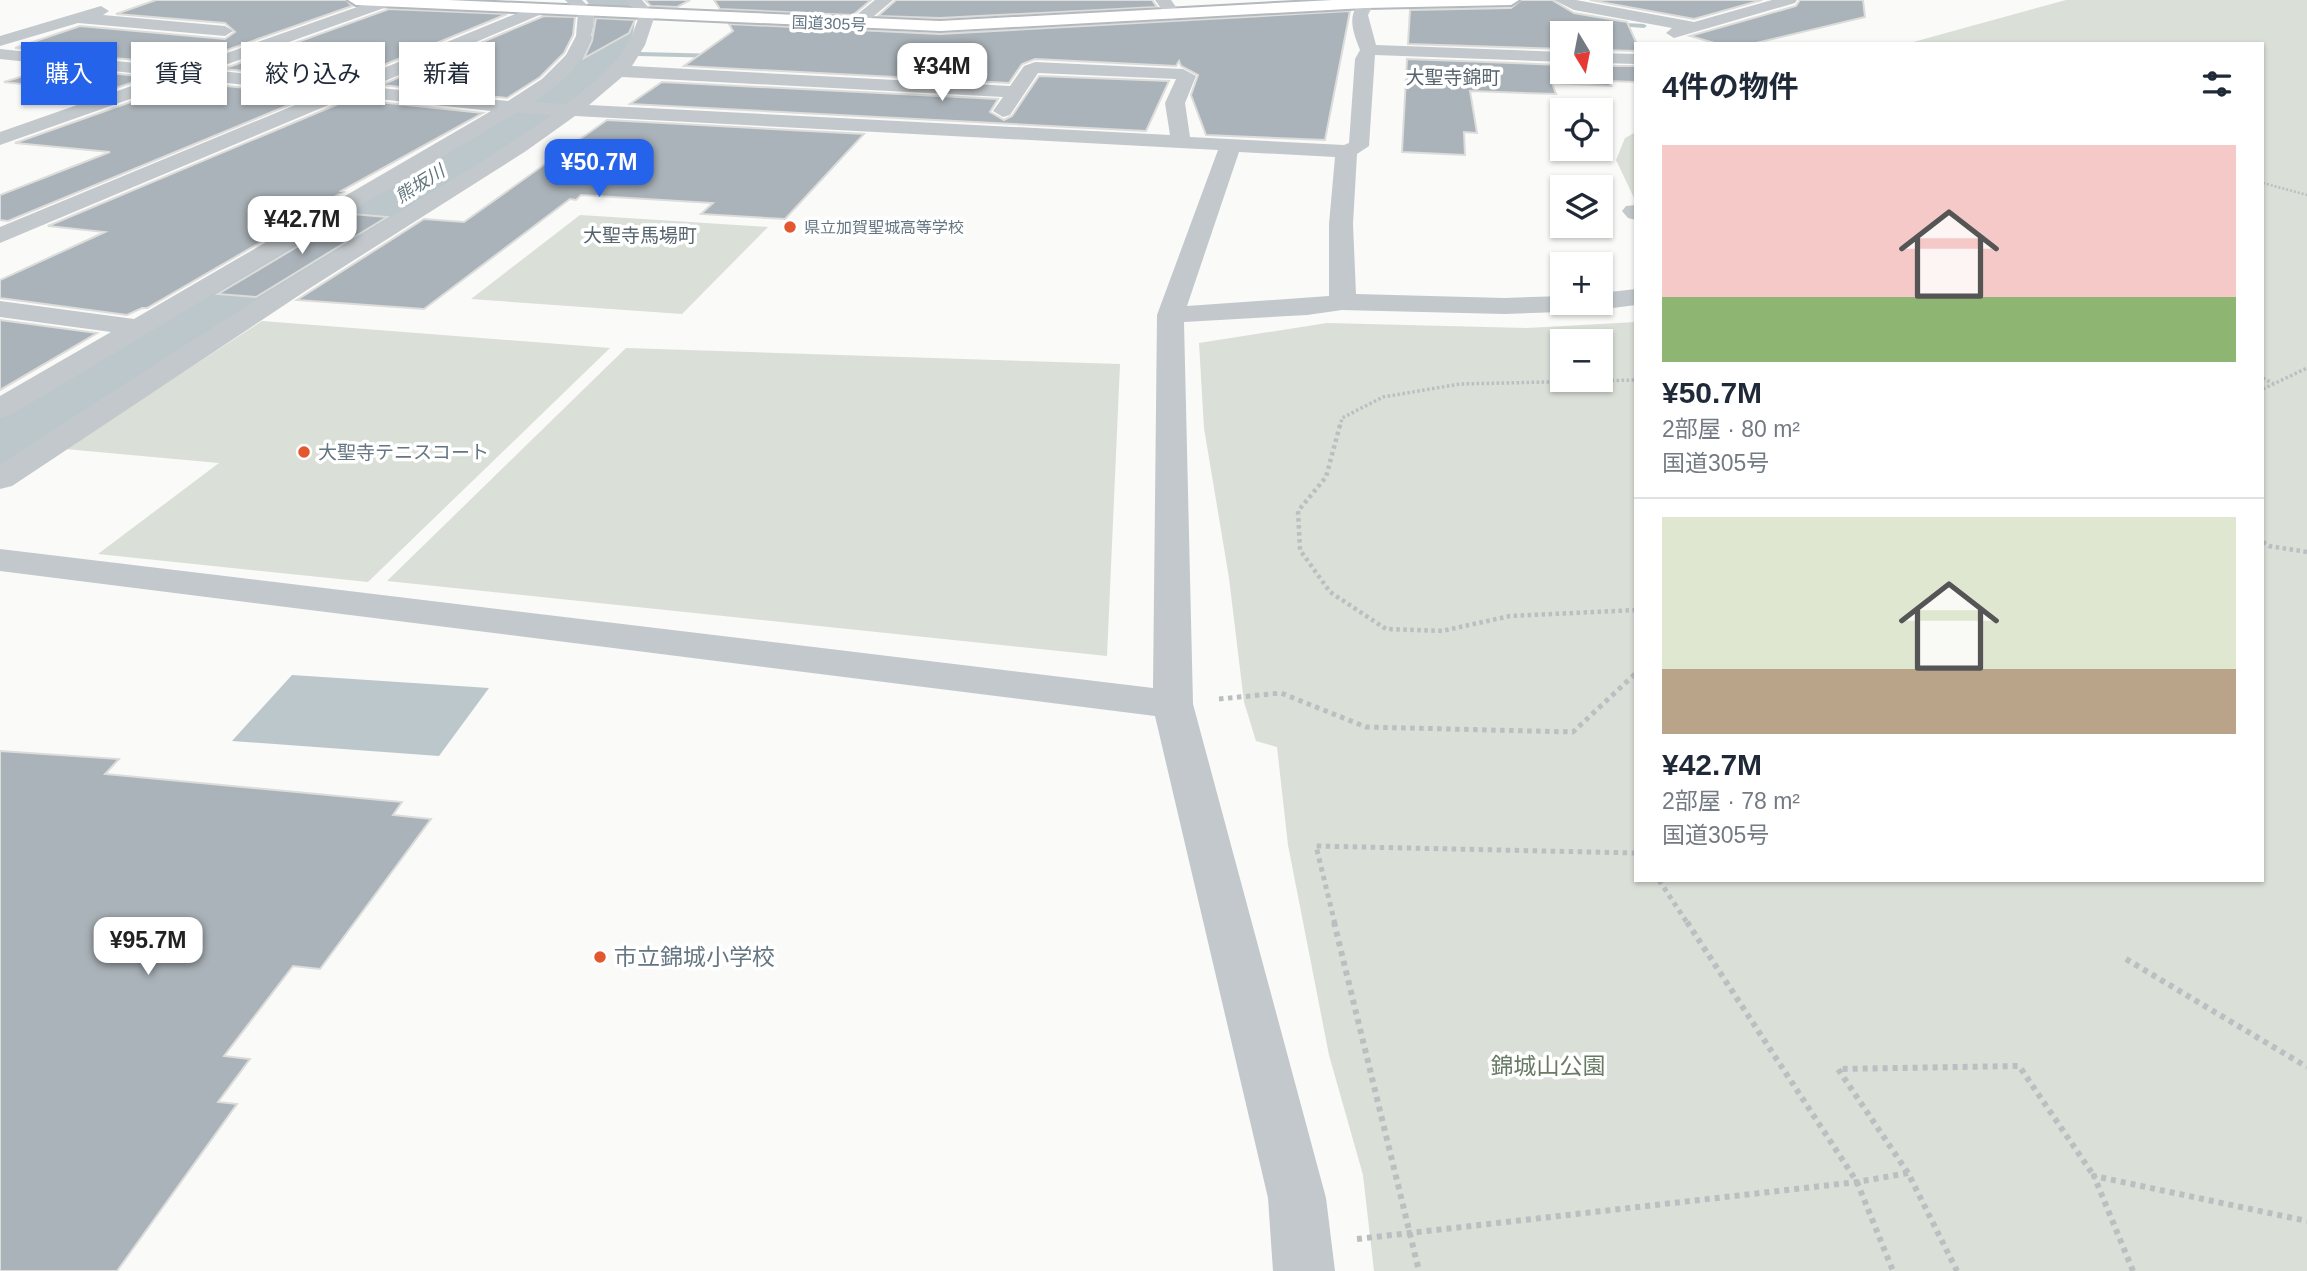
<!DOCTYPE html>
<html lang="ja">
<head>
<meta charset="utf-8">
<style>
  :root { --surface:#fff; --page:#f2f2f3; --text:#1f2937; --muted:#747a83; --line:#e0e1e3; --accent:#2563eb }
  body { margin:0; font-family:Arial,"Noto Sans JP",sans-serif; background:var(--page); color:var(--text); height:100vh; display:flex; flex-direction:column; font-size:26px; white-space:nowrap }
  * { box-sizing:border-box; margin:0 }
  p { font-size:23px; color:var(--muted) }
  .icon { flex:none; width:38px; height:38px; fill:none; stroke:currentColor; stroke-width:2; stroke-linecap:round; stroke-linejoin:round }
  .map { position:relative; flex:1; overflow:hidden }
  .panel { position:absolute; left:1634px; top:42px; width:630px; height:840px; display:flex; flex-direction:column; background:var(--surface); border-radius:0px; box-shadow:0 2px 5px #0004 }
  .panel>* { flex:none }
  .top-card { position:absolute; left:21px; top:42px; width:665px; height:63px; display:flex; gap:14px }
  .needle { width:46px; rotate:170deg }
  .controls { position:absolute; left:1550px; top:21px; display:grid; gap:14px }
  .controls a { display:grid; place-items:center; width:63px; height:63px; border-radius:0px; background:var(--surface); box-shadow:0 2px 5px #0004; font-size:35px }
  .price { position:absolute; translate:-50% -60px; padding:0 16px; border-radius:14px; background:#fff; color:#222; font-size:23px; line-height:46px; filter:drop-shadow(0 2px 4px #0008) }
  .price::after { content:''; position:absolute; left:50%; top:42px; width:21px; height:16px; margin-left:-10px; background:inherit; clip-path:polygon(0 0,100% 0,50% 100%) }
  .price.active { background:var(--accent); color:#fff }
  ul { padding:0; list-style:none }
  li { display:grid; align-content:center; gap:14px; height:371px; padding:0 28px }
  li+li { border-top:2px solid var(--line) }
  li span { display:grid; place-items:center; height:217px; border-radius:0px; color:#555 }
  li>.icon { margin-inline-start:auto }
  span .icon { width:126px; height:126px; fill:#fffc; stroke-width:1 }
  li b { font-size:30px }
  h2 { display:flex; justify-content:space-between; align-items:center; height:84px; padding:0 28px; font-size:30px }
  .chip { padding:0 24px; border-radius:0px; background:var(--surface); box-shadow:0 2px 5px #0004; font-size:24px; line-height:63px }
  .chip.active { background:var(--accent); color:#fff }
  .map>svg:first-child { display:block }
  .green { fill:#dadfd7; fill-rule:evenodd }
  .water { fill:#bbc7cb }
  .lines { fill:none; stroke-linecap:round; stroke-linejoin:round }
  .stream { fill:#bbc7cb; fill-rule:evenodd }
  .river { fill:#bbc7cb; fill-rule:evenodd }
  .building { fill:#aab3b9; stroke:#dcdcda; stroke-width:2 }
  .highway-casing { stroke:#b4b9bd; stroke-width:4 }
  .path-far4 { stroke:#bbbfc2; stroke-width:2.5; stroke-dasharray:2 2; stroke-linecap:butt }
  .path-far3 { stroke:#bbbfc2; stroke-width:3.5; stroke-dasharray:2.5 2.5; stroke-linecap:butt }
  .path-far2 { stroke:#bbbfc2; stroke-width:4.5; stroke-dasharray:3.5 3.5; stroke-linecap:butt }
  .path-far1 { stroke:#bbbfc2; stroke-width:5; stroke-dasharray:4.5 4.5; stroke-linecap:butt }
  .path { stroke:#bbbfc2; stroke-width:6; stroke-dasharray:5 5; stroke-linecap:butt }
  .minor { fill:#c3c8cc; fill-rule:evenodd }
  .highway { fill:#fff; fill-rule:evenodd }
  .poi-dot { fill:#e4572e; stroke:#fff; stroke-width:2.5 }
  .labels { text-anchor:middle; stroke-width:7; stroke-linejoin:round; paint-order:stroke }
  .far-street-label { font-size:16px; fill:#657683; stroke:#fff }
  .far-poi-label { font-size:16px; fill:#657683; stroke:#fff; text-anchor:start }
  .far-water-label { font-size:18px; font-style:italic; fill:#60757c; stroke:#fff }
  .far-quarter-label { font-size:19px; fill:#57646e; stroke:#fff }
  .poi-label { font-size:19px; fill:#657683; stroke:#fff; text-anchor:start }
  .near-poi-label { font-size:23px; fill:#657683; stroke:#fff; text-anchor:start }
  .near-park-label { font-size:23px; fill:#687a64; stroke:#fff }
</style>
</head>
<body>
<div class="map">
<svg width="2307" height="1271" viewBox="0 0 2307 1271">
  <rect width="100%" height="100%" fill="#fafaf8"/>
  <path class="green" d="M 2066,0 L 2307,0 L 2307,1271 L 1374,1271 L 1363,1175 L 1329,1055 L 1288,845 L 1277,747 L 1256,741 L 1244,702 L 1229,578 L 1204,428 L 1199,343 L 1327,323 L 1527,328 L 1636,322 L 1636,880 L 2263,880 L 2263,44 L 1906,44 ZM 1563,341 L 1601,341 L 1601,380 L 1563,380 Z
    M 1636,132 L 1636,202 L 1616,160 L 1625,138 Z
    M 580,215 L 768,227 L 682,314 L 471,299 Z
    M 262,321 L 610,348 L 368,582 L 98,554 L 219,463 L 65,449 Z
    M 626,348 L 1120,364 L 1107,656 L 387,581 Z"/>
  <path class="water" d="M 292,675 L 489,688 L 439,756 L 232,741 Z"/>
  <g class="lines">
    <path class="stream" d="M 1608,22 L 1644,24 L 1647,26 L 1644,28 L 1606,25 Z
      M 600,51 L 721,54 L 725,56 L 721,58 L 597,55 Z"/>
    <path class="river" d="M 586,0 L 627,0 C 654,32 602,81 581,105 L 28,462 L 0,469 L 0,412 L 547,85 L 592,35 L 595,12 Z"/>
  </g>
  <path class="building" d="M 156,0 L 346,0 L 352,6 L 184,65 L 15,48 L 80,26 L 225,39 L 235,32 L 225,23 L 116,14 Z
    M 645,0 L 690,0 L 677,7 L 651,6 Z
    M 714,0 L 871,0 L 853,15 L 720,9 Z
    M 896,0 L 1152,0 L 1157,7 L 940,18 L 878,16 Z
    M 1521,0 L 1552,0 L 1574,13 L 1627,22 L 1636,42 L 1636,51 L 1601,50 L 1601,33 L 1563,33 L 1563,49 L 1408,44 L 1410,10 L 1511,8 Z
    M 1590,0 L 1762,0 L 1694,19 Z
    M 1800,0 L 1863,0 L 1865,17 L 1752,44 L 1718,44 L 1690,36 L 1796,6 Z
    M 389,9 L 507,14 L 345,81 L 223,69 Z
    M 1350,11 L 1325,140 L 1206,135 L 1191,95 L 1198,75 L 1181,66 L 1179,61 L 1176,66 L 1035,59 L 1022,64 L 1009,83 L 684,66 L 733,31 L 729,24 L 940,34 Z
    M 544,16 L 575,17 L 573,35 L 564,53 L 540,77 L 507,98 L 381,85 Z
    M 596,18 L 635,20 L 629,33 L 584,58 L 592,41 Z
    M 1407,59 L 1563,65 L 1563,72 L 1601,72 L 1601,66 L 1636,66 L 1636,82 L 1608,81 L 1611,86 L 1552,83 L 1556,94 L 1470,91 L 1477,133 L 1464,132 L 1465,155 L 1402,152 Z
    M 52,67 L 148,77 L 85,99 L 37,94 L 55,88 L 4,82 Z
    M 1039,76 L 1169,81 L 1146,131 L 630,104 L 662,82 L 998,99 L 990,112 L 1004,120 L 1012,116 Z
    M 187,82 L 313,95 L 8,221 L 0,220 L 0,195 L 110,152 L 15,143 Z
    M 350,99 L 483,113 L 341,191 L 344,192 L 306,211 L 313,212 L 147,308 L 142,308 L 127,315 L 0,298 L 0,280 L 105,232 L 48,226 Z
    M 607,120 L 864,134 L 785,219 L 701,214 L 713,203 L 581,195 L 576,200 L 570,199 L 424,309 L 297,300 L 424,219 L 464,222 Z
    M 352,214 L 387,217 L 256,297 L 218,294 Z
    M 0,320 L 97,333 L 0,390 Z
    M 0,751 L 119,759 L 105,774 L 402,802 L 393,815 L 431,819 L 320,969 L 293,966 L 224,1056 L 250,1059 L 218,1102 L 237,1104 L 117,1271 L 0,1271 Z"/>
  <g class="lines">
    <defs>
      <path id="highway" d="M 348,0 L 448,0 L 940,21 L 1333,0 L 1519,0 L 1511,5 L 1365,8 L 940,31 L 356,5 Z"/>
    </defs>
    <use href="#highway" class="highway-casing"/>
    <path class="path-far4" d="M 2263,183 L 2307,195"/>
    <path class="path-far3" d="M 2263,378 L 2274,384
      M 2263,389 L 2307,368
      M 1340,427 L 1342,418 L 1383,397 L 1460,384 L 1636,380"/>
    <path class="path-far2" d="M 1340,425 L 1326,477 L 1298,511 L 1300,550 L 1330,592 L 1386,629 L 1442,631 L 1510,616 L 1636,610
      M 2263,542 L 2269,546 L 2307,552"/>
    <path class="path-far1" d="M 1219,699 L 1281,693 L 1366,727 L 1573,732 L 1636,673
      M 1659,880 L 1688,924
      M 1335,924 L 1316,846 L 1636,853"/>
    <path class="path" d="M 1334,922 L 1419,1271
      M 1687,922 L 1857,1182 L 1893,1271
      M 2126,959 L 2307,1067
      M 1908,1173 L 1838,1069 L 2019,1066 L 2094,1176
      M 1357,1239 L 1857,1182 L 1908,1173 L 1957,1271
      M 2133,1271 L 2094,1176 L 2307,1221"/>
    <path class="minor" d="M 377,0 L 400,0 L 398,3 L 211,70 L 345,84 L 532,7 L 544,7 L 546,10 L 544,13 L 371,87 L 508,101 L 542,79 L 566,55 L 576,36 L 578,13 L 565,0 L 582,0 L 594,12 C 595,53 567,82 533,102 L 566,104 C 599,79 628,57 639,15 L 626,0 L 642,0 L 655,15 L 645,45 L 632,66 L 1010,86 L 1024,66 L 1035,62 L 1183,69 L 1196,76 L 1185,103 L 1190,137 L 1344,145 L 1349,143 L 1355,59 L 1360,50 C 1353,32 1346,15 1362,0 L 1382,0 L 1372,7 L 1368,15 L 1376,45 L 1563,52 L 1563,62 L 1375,55 L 1369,146 L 1357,154 L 1353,224 L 1356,294 L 1504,298 L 1563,296 L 1563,303 L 1601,303 L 1601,293 L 1636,289 L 1636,305 L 1590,311 L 1504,314 L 1342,310 L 1307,315 L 1184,322 L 1193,704 L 1326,1198 L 1335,1271 L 1273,1271 L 1268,1198 L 1155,716 L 0,571 L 0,549 L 1153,688 L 1157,315 L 1218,150 L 575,116 L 526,151 L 307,290 L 12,486 L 0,489 L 0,464 L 246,306 L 476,165 L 552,115 L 516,113 L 11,415 L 0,418 L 0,396 L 111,332 L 0,317 L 0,301 L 134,319 L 491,111 L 350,96 L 0,243 L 0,227 L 324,93 L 187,79 L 0,145 L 0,132 L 160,76 L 0,59 L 0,49 L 184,68 ZM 1038,73 L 1176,79 L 1165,103 L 1170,135 L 589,105 L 622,77 L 1003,97 L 993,111 L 1003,117 L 1010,115 ZM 1239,152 L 1335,157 L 1329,224 L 1329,296 L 1187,306 Z
      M 875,0 L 893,0 L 861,27 L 849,27 L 847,24 L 849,21 Z
      M 1155,0 L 1171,0 L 1181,14 L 1173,19 L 1167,17 Z
      M 1554,0 L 1576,0 L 1694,22 L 1772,0 L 1797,0 L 1795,3 L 1674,38 L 1666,33 L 1672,28 L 1574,10 Z
      M 101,6 L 109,11 L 103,15 L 225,26 L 233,31 L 225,36 L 78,23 L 0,46 L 0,36 Z
      M 1601,53 L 1636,54 L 1636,64 L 1601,63 Z
      M 1636,205 L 1636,220 L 1628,218 L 1622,211 L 1626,206 Z"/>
    <use href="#highway" class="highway"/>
  </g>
  <g class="poi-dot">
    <circle cx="790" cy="227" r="7"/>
    <circle cx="304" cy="452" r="7"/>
    <circle cx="600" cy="957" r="7"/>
  </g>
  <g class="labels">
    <g class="far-street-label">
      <text transform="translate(829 23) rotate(2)" y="6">国道305号</text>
    </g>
    <g class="far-poi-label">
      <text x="804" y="233">県立加賀聖城高等学校</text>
    </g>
    <g class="far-water-label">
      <text transform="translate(420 184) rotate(-32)" y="6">熊坂川</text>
    </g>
    <g class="far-quarter-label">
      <text x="1453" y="84">大聖寺錦町</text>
      <text x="640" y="242">大聖寺馬場町</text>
    </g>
    <g class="poi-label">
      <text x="318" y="459">大聖寺テニスコート</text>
    </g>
    <g class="near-poi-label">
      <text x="614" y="965">市立錦城小学校</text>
    </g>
    <g class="near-park-label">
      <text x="1548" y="1074">錦城山公園</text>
    </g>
  </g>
</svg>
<div class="controls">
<a><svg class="needle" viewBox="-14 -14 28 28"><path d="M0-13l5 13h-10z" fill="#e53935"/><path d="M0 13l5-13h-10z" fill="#747a83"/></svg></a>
<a><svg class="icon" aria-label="locate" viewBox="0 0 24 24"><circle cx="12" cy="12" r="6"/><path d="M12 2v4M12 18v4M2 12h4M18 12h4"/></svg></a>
<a><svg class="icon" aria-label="layers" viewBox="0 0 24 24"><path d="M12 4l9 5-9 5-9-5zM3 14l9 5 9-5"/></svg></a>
<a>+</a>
<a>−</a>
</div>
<b class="price" style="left:942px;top:103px">¥34M</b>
<b class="price active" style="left:599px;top:199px">¥50.7M</b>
<b class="price" style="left:302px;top:256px">¥42.7M</b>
<b class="price" style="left:148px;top:977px">¥95.7M</b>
<div class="top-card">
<a class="chip active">購入</a>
<a class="chip">賃貸</a>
<a class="chip">絞り込み</a>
<a class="chip">新着</a>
</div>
<section class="panel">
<h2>4件の物件<svg class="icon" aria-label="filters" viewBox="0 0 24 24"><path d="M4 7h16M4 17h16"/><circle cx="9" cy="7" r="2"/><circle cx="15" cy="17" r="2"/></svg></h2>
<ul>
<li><span style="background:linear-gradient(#f6c9c9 70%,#8fb573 0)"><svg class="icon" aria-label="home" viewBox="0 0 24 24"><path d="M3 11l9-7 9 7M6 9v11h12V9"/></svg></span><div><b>¥50.7M</b><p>2部屋 · 80 m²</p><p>国道305号</p></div></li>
<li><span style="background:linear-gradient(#dfe7d0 70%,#b9a48a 0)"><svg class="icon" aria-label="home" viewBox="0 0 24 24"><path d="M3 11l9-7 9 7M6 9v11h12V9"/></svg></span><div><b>¥42.7M</b><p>2部屋 · 78 m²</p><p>国道305号</p></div></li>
</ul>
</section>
</div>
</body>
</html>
